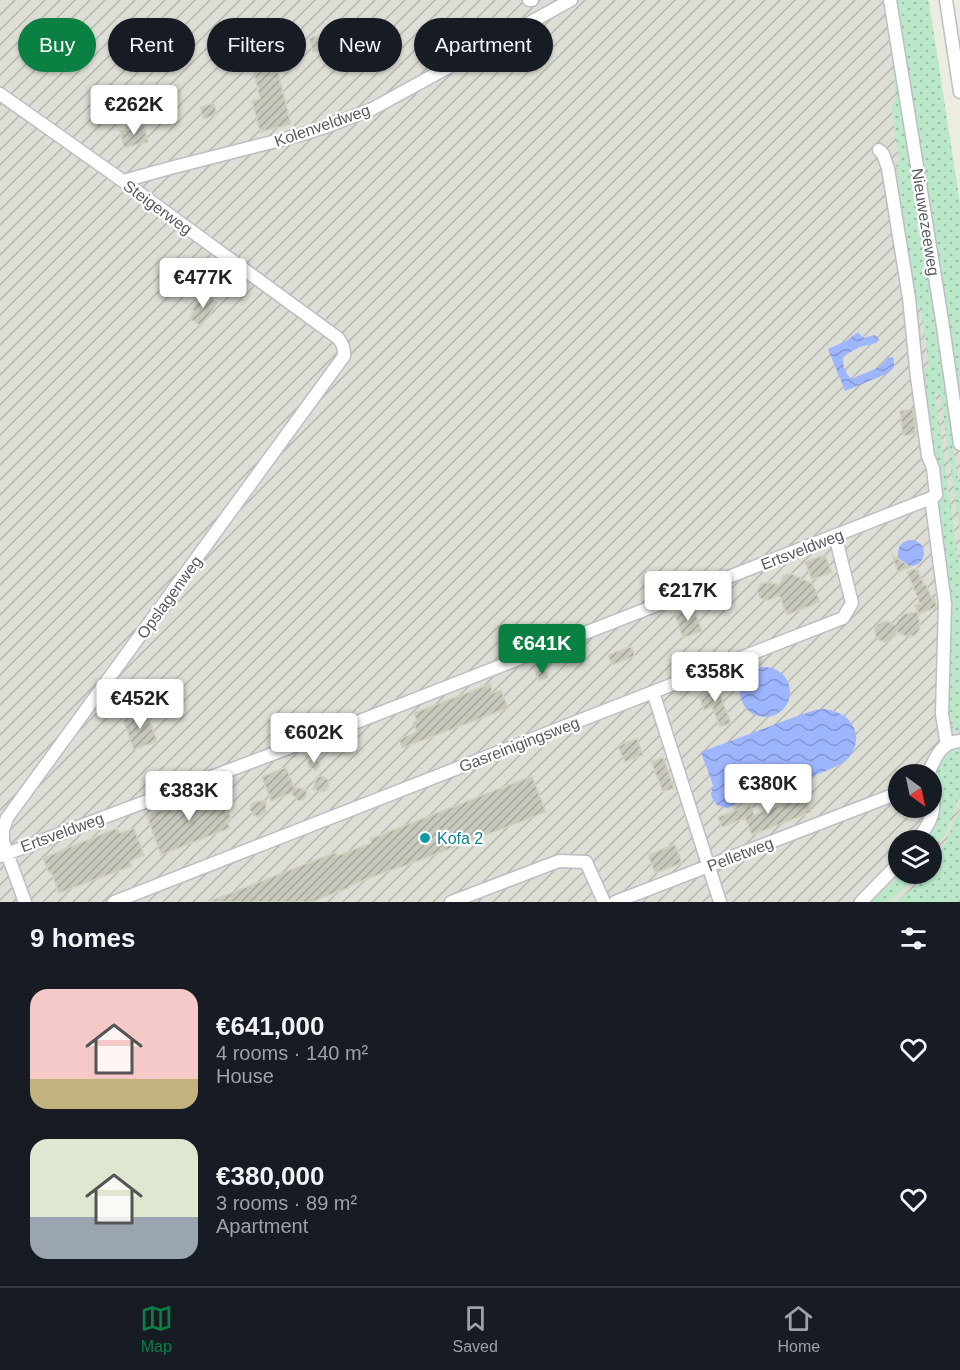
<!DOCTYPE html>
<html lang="en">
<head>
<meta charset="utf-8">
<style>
  :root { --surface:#171b24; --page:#242831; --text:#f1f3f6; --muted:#9ea1a6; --line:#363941; --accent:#0b8043 }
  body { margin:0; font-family:Arial,sans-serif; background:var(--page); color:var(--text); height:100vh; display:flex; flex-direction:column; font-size:22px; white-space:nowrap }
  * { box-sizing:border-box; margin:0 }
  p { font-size:20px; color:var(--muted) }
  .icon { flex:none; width:33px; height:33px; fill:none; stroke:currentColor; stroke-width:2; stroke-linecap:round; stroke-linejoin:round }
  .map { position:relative; height:902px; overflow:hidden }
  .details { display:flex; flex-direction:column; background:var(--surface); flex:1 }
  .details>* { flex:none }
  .banner { position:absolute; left:18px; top:18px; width:600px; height:54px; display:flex; gap:12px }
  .needle { width:39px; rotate:147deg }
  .buttons { position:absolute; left:888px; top:764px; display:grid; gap:12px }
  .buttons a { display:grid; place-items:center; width:54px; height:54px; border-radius:50%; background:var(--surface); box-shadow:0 2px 4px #0004; font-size:30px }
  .price { position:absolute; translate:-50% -51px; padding:0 14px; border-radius:6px; background:#fff; color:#222; font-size:20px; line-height:39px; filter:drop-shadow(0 2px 3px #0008) }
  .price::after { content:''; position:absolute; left:50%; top:36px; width:18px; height:14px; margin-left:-9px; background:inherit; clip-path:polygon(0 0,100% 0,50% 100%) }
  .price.on { background:var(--accent); color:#fff }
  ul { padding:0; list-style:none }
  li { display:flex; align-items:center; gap:18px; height:150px; padding:0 30px }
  li span { display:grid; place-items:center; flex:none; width:168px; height:120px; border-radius:18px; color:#555 }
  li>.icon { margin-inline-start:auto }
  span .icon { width:72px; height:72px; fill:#fffc; stroke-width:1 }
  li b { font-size:26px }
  h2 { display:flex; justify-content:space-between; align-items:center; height:72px; padding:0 30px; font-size:26px }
  .tag { padding:0 21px; border-radius:27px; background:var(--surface); box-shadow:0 2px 4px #0004; font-size:21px; line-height:54px }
  .tag.on { background:var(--accent); color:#fff }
  .dock { display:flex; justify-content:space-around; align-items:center; height:84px; border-top:2px solid var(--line); background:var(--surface); font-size:16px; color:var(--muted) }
  .dock a { display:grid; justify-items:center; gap:3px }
  .dock .on { color:var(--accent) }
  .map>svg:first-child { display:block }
  .industrial { fill:url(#industrial-furrows); fill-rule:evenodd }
  .grass { fill:url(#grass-dots) }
  .water { fill:url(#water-waves) }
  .building { fill:url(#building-hatch); stroke:#d2d2be; stroke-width:1.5 }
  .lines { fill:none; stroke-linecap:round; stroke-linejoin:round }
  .minor-casing { stroke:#bdbdc5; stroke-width:15 }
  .minor { stroke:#fff; stroke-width:12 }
  .culture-dot { fill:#0f9aa8; stroke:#fff; stroke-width:2 }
  .labels { text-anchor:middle; stroke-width:4.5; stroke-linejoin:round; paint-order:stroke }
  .street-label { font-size:16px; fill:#595a62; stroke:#fff }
  .culture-label { font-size:16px; fill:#0d838f; stroke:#fff; text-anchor:start }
</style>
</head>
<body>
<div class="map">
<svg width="960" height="902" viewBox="0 0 960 902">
  <defs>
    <pattern id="industrial-furrows" width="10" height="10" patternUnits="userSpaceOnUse" patternTransform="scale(1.5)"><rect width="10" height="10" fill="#ddded5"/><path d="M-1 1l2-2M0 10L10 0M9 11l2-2" fill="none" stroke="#b6b7b0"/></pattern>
    <pattern id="grass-dots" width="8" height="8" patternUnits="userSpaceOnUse" patternTransform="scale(1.5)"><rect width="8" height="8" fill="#bae8c9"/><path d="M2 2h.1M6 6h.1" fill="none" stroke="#9abfa7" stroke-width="1.8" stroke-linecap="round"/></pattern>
    <pattern id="water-waves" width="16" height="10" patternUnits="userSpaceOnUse" patternTransform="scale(1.5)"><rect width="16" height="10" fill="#9eb5ff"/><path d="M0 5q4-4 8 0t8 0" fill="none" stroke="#8496d2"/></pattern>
    <pattern id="building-hatch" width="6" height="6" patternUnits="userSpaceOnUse" patternTransform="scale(1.5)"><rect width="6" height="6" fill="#c8c8bd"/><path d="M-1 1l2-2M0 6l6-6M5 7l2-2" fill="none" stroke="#a5a59d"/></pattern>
  </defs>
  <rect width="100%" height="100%" fill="#ecede0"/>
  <path class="industrial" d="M 0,0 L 905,0 L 960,360 L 960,902 L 0,902 ZM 898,774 L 932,774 L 932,807 L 898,807 ZM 898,840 L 932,840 L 932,873 L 898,873 Z"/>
  <path class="grass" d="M 896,0 L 928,0 L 929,2 L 960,203 L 960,410 L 922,156 Z
    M 892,68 L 896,68 L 960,494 L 960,531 L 940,393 L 935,393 L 960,571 L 960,735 L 954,729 L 948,717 L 952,622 L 939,505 C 942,485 942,471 934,452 L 924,369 L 929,365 L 920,306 L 917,306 L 915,298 L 896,165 L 900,164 L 892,113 L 892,106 L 896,97 Z
    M 960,749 L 960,794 L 947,830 L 932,856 L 932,840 L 924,840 L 938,800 L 935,788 L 935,776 L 944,758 L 949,753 Z
    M 960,809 L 960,896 L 958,902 L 896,902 L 912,889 L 926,873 L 932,873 L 932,865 L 946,841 Z
    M 900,873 L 919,873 L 897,895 L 888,902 L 870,902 L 889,886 Z"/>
  <path class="water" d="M 858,332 L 863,338 L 875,335 L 879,340 L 876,343 L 860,347 L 843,356 C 842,364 845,373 851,379 L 854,378 C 866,371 880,371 887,358 L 893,357 C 896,366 893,371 884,375 L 845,391 L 828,349 L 846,341 Z
    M898 553a13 13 0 1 1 26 0a13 13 0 1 1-26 0Z
    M740 692a25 25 0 1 1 50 0a25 25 0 1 1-50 0Z
    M 824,709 C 837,711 848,715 854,728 C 859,739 855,753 845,761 C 835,769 819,773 807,778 C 784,786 760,794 737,803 L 727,808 L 717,805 L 712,798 L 711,794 L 713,785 L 701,752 L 800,715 L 815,710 Z"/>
  <path class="building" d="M 319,36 L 322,50 L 313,52 L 309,38 Z
    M 252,40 L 256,60 L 274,56 L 291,124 L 260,132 L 252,101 L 260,99 L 251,62 L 253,61 L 224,68 L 219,48 Z
    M 214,103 L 217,115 L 203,119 L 200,107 Z
    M 144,125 L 148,142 L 124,148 L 120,131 Z
    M 204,292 L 218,303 L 201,326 L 189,318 L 194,311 L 191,309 Z
    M 913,409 L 916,434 L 903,436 L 900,411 Z
    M 825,555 L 832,572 L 812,580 L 805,562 Z
    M 892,555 L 903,562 L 910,567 L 898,572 Z
    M 917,568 L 924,585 L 926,584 L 932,599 L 934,598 L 937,607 L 919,614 L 918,612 L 920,627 L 918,632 L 914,636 L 906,636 L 897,632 L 890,641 L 885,642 L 881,641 L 877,639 L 875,634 L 875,628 L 879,623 L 887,621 L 895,625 L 900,618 L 904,614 L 918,612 L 915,605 L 920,604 L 907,572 Z
    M 787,574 L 792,574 L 813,584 L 820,602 L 787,615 L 779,595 L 769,600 L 764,600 L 760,598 L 757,591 L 761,584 L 769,582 L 779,585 L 783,576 Z
    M 693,606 L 702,631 L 683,638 L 674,613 Z
    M 631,646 L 635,656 L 612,665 L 608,655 Z
    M 545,669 L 548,677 L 539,681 L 536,672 Z
    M 715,682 L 731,723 L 720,727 L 712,707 L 704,710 L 699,696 L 704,694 L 701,687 Z
    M 490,684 L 493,693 L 501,690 L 508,708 L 402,748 L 399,739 L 417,732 L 413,723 L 417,721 L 414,713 Z
    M 146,710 L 157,741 L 134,750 L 123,719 Z
    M 637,738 L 643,755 L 625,762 L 618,746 Z
    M 663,757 L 674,788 L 663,792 L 651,762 Z
    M 311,759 L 315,759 L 319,761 L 319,766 L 316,771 L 309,767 L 308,763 Z
    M 286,767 L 294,787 L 307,790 L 306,796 L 303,800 L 298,801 L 291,793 L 271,801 L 262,777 Z
    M 317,776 L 324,777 L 328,780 L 329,786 L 325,791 L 320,792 L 313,789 Z
    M 532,776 L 546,812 L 402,867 L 397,868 L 364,880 L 352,885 L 348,888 L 312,902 L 208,902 L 336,852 L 337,856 L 371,843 L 370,839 Z
    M 205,790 L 209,792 L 215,790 L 222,807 L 226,806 L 231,819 L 227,820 L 230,828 L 161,855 L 147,816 L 203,794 Z
    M 805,795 L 811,812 L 752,835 L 745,818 L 722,827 L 718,817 L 751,805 L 754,815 Z
    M 257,801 L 266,801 L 266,812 L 259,817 L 253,815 L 250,810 L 252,804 Z
    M 117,828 L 120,833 L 134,828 L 144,855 L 130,861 L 132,866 L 59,893 L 51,872 L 49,873 L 43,858 Z
    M 675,844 L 682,863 L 655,873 L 648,855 Z"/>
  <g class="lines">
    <defs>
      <path id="minor" d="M 529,0 L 532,0
        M 890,0 L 942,320 L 960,444
        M 946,0 L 960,92
        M 0,94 L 123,181 L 338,338 C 343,344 344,348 344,356 L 7,818 L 3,830 L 3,842 L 25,902
        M 879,150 L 883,154 L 888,168 L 909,298 L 917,377 L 928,456 L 933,468 L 936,495 L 931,498
        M 123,181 L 174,167 L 300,135 L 328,126 L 372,109 L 571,0
        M 931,498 L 945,604 L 942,714 L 947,745
        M 653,692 L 720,902
        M 928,774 C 935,759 940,742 960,741
        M 917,840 C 927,827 937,813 932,796
        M 1,856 L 339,729 L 931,498
        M 114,902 L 843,618 L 852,603 L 835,535
        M 451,902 L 559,861 L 586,862 L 604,902
        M 615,902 L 898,793
        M 861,902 L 898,864"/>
    </defs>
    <use href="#minor" class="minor-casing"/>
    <use href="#minor" class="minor"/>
  </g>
  <circle class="culture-dot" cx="425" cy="838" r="6"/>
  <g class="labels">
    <g class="street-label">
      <text transform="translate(322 125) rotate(-19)" y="6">Kolenveldweg</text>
      <text transform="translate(158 207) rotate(36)" y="6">Steigerweg</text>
      <text transform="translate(926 222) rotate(81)" y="6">Nieuwezeeweg</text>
      <text transform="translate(802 549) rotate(-21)" y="6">Ertsveldweg</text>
      <text transform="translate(169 597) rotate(-54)" y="6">Opslagenweg</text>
      <text transform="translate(519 744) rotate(-21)" y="6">Gasreinigingsweg</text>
      <text transform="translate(62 832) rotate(-20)" y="6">Ertsveldweg</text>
      <text transform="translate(740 854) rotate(-21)" y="6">Pelletweg</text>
    </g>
    <g class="culture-label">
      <text x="437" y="844">Kofa 2</text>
    </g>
  </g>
</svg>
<div class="buttons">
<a><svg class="needle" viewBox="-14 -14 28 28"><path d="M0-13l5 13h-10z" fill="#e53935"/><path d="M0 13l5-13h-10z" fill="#9ea1a6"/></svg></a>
<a><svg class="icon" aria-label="layers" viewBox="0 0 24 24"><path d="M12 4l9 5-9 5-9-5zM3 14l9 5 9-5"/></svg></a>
</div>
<b class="price" style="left:134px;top:136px">€262K</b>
<b class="price" style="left:203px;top:309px">€477K</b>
<b class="price" style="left:688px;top:622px">€217K</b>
<b class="price on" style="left:542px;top:675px">€641K</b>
<b class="price" style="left:715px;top:703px">€358K</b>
<b class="price" style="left:140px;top:730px">€452K</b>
<b class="price" style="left:314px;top:764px">€602K</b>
<b class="price" style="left:768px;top:815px">€380K</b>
<b class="price" style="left:189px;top:822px">€383K</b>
<div class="banner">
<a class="tag on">Buy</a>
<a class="tag">Rent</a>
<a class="tag">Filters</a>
<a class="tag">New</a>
<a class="tag">Apartment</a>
</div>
</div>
<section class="details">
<h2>9 homes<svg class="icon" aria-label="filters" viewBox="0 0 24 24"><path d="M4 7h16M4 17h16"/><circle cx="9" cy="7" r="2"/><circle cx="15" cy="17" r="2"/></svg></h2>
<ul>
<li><span style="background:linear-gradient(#f6c9c9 75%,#c2b280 0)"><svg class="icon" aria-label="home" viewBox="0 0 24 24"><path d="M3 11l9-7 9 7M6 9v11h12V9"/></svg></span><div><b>€641,000</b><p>4 rooms · 140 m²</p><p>House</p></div><svg class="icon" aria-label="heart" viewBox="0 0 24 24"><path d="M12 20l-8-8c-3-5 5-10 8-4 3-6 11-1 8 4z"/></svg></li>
<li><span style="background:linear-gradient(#dfe7d0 65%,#9aa5b1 0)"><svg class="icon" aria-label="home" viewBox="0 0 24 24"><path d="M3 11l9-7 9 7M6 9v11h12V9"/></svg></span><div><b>€380,000</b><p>3 rooms · 89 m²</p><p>Apartment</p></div><svg class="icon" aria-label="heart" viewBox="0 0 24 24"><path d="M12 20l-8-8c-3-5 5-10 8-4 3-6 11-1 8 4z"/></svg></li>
</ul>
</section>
<nav class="dock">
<a class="on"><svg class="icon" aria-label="map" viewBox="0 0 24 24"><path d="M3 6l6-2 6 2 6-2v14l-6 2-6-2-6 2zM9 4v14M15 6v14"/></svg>Map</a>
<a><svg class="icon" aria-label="saved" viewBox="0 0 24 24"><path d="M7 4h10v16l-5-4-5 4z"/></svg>Saved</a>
<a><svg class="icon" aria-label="home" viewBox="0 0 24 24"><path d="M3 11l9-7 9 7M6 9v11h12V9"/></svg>Home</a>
</nav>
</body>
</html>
